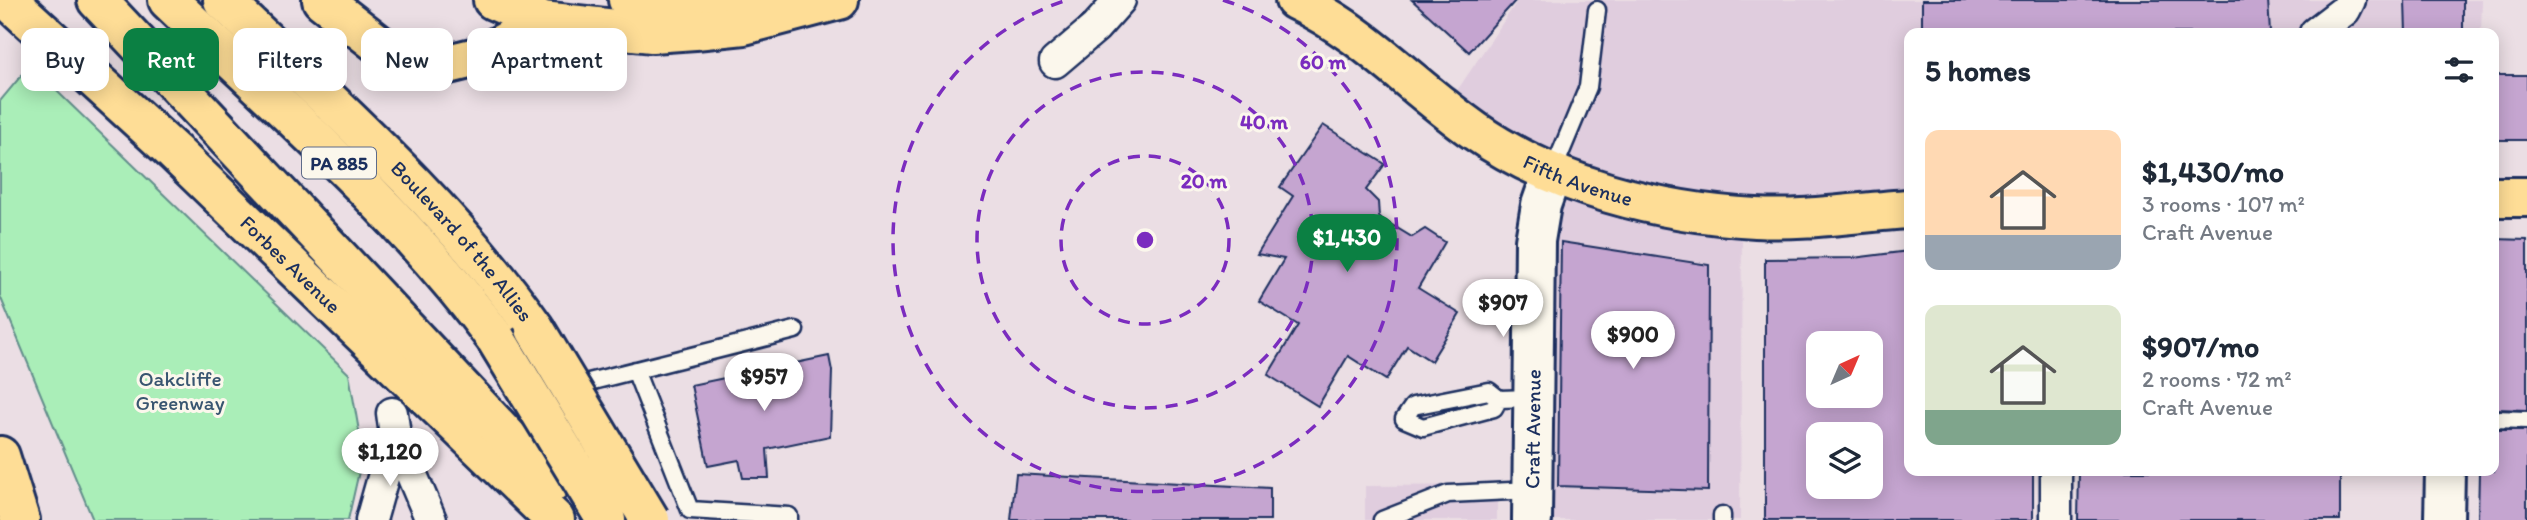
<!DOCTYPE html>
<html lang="en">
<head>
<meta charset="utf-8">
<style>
  :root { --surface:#fff; --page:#f2f2f3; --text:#1f2937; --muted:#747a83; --accent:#0b8043 }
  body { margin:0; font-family:Itim,sans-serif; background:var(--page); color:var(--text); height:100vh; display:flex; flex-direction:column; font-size:26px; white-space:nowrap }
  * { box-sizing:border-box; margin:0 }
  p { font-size:23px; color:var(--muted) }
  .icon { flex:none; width:38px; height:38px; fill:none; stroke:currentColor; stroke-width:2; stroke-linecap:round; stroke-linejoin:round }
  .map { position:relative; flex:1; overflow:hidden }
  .details { position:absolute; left:1904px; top:28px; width:595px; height:448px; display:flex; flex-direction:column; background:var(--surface); border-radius:14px; box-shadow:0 4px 18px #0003 }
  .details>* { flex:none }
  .hud { position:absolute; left:21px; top:28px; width:665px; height:63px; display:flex; gap:14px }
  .needle { width:46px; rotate:44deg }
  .fabs { position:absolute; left:1806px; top:331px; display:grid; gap:14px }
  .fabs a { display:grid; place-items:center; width:77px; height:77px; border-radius:14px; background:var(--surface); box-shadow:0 4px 18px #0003; font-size:35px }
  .price { position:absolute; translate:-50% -60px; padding:0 16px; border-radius:24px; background:#fff; color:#222; font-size:23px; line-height:46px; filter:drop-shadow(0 2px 4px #0008) }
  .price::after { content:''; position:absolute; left:50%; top:42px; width:21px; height:16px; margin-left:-10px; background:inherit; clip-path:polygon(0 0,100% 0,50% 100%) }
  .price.current { background:var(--accent); color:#fff }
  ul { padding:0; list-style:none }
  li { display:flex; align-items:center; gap:21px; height:175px; padding:0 21px }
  li span { display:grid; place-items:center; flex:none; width:196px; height:140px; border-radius:14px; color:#555 }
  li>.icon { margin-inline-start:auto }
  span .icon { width:84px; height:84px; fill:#fffc; stroke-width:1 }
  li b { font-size:30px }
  h2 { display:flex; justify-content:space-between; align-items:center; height:84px; padding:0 21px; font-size:30px }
  .chip { padding:0 24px; border-radius:14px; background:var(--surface); box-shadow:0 4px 18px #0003; font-size:24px; line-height:63px }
  .chip.current { background:var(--accent); color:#fff }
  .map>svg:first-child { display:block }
  .built { fill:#e0cdde }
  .green { fill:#aaeeb8; stroke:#628e8b; stroke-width:2 }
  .building { fill:#c5a5d0; stroke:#1b2f5e; stroke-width:2; fill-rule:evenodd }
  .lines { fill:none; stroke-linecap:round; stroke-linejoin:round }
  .lane-casing { stroke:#1b2f5e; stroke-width:21 }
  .street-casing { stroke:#1b2f5e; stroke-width:35 }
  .secondary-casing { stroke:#1b2f5e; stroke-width:44 }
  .primary-casing { stroke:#1b2f5e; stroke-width:44 }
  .highway-casing { stroke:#1b2f5e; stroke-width:44 }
  .lane { stroke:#fbf7ec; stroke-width:16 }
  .street { stroke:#fbf7ec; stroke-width:30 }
  .secondary { stroke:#fbf7ec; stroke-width:38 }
  .primary { stroke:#fedd96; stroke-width:38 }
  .highway { stroke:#fedd96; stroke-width:38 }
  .primary-bridge-casing { stroke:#1b2f5e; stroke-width:44; stroke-linecap:butt }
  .primary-bridge { stroke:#fedd96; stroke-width:38 }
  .ring { fill:none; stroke:#7b2cbf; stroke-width:3.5; stroke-dasharray:12 9 }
  .labels { text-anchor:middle; stroke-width:6; stroke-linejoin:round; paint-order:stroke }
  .shield { fill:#fbf7ec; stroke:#5e6b89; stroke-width:2 }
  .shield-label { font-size:19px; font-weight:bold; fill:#1b2f5e }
  .street-label { font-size:21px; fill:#1b2f5e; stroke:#fbf7ec }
  .park-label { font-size:21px; fill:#385570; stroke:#fbf7ec }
  .centre { fill:#7b2cbf; stroke:#fbf7ec; stroke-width:3.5 }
  .ring-label { font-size:21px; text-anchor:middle; font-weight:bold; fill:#7b2cbf; stroke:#fbf7ec; stroke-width:6; stroke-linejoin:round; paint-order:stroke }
</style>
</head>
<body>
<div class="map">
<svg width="2527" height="520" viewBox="0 0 2527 520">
  <rect width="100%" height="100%" fill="#ebdee4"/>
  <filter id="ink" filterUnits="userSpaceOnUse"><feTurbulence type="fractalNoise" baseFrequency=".0143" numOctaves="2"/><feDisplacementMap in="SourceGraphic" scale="14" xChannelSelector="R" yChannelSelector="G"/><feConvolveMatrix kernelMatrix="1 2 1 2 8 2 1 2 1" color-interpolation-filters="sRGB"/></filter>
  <g filter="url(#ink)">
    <path class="built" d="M 1518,0 L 2482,0 L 2481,33 L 1909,33 L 1909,207 L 1742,233 L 1740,520 L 1532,520 L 1552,171 L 1446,107 Z
      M 1497,485 L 1497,520 L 1365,520 L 1365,486 Z"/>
    <path class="green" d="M 30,65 L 349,374 L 363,454 L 348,520 L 93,520 L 0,296 L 0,101 Z"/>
    <path class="building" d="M 1412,0 L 1516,0 L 1469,52 Z
      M 1922,0 L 2268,0 L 2270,33 L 1922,33 Z
      M 2405,0 L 2463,0 L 2463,33 L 2406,33 Z
      M 2494,75 L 2527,75 L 2527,140 L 2494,140 Z
      M 1323,125 L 1385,164 L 1366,190 L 1378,202 L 1379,217 L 1412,237 L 1425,229 L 1445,242 L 1418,288 L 1460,314 L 1431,361 L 1407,346 L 1386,380 L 1348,356 L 1318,406 L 1268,375 L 1298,325 L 1259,301 L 1284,259 L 1257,254 L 1293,196 L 1280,187 Z
      M 2494,239 L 2527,240 L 2527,410 L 2494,409 Z
      M 1561,242 L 1709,265 L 1708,491 L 1558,486 Z
      M 1909,251 L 1909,471 L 2033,471 L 2033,520 L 1765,520 L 1765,259 L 1853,258 ZM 1818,343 L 1871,343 L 1871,396 L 1818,396 ZM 1818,434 L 1871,434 L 1871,486 L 1818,486 Z
      M 829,356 L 832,371 L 830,436 L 767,449 L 769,478 L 743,478 L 739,460 L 708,466 L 691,385 Z
      M 2494,430 L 2527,430 L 2527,520 L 2478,520 L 2479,471 L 2494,471 Z
      M 2079,471 L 2340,471 L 2340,520 L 2078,520 Z
      M 1016,474 L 1270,488 L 1270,520 L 1011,520 Z"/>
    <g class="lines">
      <defs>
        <path id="lane" d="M 1553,171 L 1588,87 L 1597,10
          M 635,370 L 690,510 L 789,516 L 789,520
          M 569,387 L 795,330
          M 1499,399 L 1494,408 L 1423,427 L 1404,419 L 1413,406 L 1489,391 L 1499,399 L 1532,398
          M 2494,419 L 2527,420
          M 1722,515 L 1722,520
          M 1382,520 L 1448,494 L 1532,490"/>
        <path id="street" d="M 2315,33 L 2345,10 L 2350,0
          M 1055,62 L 1095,28 L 1120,0
          M 392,413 L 395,435 L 431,520
          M 371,520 L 395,435
          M 2056,520 L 2056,471"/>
        <g id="secondary">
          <path id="s1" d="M 1532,520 L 1535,241 L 1541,205 L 1553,171"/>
          <path d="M 2444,520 L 2445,471"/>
        </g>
        <g id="primary">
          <path d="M 168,0 C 282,109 402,212 496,339"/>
          <path id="s2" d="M 223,0 C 333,105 447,204 535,329"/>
          <path d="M 493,0 L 542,21"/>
          <path d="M 628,0 L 714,7 L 758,0"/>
        </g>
        <g id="highway">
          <path id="s3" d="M 8,0 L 174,152 L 555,520"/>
          <path d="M 97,0 L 551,483"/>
          <path d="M 322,0 L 386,50 L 406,59 L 444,65 L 481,56 L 542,21 L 652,33 L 695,30 L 744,25 L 839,0"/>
          <path id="s4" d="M 1295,0 C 1364,32 1413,88 1475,131 C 1554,186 1661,213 1756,218 C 1806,221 1859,212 1909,209"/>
          <path d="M 2494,197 L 2527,197"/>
          <path d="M 0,456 L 20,520"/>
        </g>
      </defs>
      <use href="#lane" class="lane-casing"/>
      <use href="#street" class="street-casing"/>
      <use href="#secondary" class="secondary-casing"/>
      <use href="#primary" class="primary-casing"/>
      <use href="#highway" class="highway-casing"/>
      <use href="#lane" class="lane"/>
      <use href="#street" class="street"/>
      <use href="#secondary" class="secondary"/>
      <use href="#primary" class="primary"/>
      <use href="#highway" class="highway"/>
      <defs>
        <path id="primary-bridge" d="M 535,329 L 650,520
          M 496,339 L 606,520"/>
      </defs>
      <use href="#primary-bridge" class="primary-bridge-casing"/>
      <use href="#primary-bridge" class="primary-bridge"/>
    </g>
  </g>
  <g class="ring">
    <circle cx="1145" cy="240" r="84"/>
    <circle cx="1145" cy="240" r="168"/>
    <path d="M1223 0A252 252 0 1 1 1067 0"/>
  </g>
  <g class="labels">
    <rect class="shield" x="302" y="147.5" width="74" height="31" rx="5"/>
    <g class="shield-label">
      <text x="339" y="170">PA 885</text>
    </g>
    <g class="street-label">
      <text dy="7" stroke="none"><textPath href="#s4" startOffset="338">Fifth Avenue</textPath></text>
      <text dy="7" stroke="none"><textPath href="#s2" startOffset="340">Boulevard of the Allies</textPath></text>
      <text dy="7" stroke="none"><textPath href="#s3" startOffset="387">Forbes Avenue</textPath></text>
      <text dy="7" stroke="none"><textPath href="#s1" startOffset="91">Craft Avenue</textPath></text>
    </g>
    <g class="park-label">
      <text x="180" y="386">Oakcliffe<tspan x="180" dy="24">Greenway</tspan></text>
    </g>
  </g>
  <circle cx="1145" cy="240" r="10" class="centre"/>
  <g class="ring-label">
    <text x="1323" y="69">60 m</text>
    <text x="1264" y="129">40 m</text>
    <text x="1204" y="188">20 m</text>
  </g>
</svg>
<div class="fabs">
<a><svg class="needle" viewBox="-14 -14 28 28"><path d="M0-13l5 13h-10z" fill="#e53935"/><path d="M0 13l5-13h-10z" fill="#747a83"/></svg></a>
<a><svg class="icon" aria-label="layers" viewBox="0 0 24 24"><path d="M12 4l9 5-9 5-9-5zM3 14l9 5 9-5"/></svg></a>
</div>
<b class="price current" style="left:1347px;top:274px">$1,430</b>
<b class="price" style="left:1503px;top:339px">$907</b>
<b class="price" style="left:1633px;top:371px">$900</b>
<b class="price" style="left:764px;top:413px">$957</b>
<b class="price" style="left:390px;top:488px">$1,120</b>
<div class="hud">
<a class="chip">Buy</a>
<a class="chip current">Rent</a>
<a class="chip">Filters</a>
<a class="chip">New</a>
<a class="chip">Apartment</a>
</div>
<section class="details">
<h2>5 homes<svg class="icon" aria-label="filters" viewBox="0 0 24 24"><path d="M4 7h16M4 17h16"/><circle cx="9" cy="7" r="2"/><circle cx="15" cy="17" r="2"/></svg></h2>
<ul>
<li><span style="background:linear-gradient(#ffd9b3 75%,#9aa5b1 0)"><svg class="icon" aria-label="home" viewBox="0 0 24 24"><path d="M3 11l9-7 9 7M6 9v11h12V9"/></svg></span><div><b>$1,430/mo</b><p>3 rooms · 107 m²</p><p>Craft Avenue</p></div></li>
<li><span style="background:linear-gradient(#dfe7d0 75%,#7fa58c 0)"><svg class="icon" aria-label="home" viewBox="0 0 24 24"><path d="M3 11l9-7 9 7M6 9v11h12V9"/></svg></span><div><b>$907/mo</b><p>2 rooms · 72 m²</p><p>Craft Avenue</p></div></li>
</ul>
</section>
</div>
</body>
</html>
